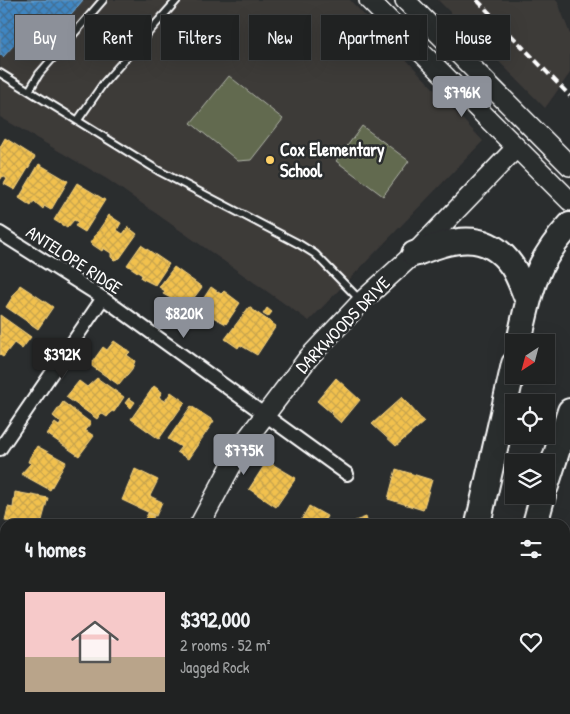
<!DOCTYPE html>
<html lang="en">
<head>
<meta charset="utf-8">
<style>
  :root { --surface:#202222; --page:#282a2a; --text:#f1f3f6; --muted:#a2a4a5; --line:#3d3f40; --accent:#8c9099 }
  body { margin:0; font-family:"Patrick Hand",sans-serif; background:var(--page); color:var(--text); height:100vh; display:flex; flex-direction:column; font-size:19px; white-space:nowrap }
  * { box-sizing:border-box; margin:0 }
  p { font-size:16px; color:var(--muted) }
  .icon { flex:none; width:28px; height:28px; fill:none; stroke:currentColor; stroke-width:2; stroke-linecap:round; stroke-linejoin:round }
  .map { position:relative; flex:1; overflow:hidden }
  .side { position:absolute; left:0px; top:519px; width:570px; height:196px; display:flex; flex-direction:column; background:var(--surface); border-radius:15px 15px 0 0; box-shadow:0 5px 20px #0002,0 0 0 1px var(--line) }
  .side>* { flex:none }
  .hud { position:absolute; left:15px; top:15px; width:540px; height:45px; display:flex; gap:10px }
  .needle { width:32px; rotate:216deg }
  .buttons { position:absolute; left:505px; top:334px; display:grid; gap:10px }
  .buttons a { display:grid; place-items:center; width:50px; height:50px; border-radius:0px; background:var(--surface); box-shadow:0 5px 20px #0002,0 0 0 1px var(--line); font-size:25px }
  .price { position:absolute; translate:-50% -42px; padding:0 11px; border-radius:5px; background:var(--accent); color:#fff; font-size:16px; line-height:32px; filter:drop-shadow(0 1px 2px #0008) }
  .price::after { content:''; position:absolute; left:50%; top:30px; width:15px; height:11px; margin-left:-8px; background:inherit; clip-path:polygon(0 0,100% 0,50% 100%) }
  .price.current { background:#222; color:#fff }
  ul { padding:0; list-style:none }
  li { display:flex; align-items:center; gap:15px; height:125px; padding:0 25px }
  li+li { border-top:1px solid var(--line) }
  li span { display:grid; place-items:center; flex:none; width:140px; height:100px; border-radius:0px; color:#555 }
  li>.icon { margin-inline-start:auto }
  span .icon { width:60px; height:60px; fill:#fffc; stroke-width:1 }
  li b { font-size:21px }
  h2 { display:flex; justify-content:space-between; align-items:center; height:60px; padding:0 25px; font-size:21px }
  .pill { padding:0 18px; border-radius:0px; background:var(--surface); box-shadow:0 5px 20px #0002,0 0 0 1px var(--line); font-size:18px; line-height:45px }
  .pill.current { background:var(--accent); color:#fff }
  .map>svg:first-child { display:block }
  .built { fill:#3d3a39 }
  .garden { fill:#626a50; stroke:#b0b4a8 }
  .homes { fill:url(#homes-cross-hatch); stroke:#f6d483 }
  .schools { fill:url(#schools-cross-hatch); stroke:#79acd6 }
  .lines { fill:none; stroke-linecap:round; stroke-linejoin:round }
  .lane-casing { stroke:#fff; stroke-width:10 }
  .street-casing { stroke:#fff; stroke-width:16 }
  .secondary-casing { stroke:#fff; stroke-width:22 }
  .highway-casing { stroke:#fff; stroke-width:28 }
  .lane { stroke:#2a2d2e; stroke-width:6 }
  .street { stroke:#2a2d2e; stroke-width:12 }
  .secondary { stroke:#2a2d2e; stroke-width:19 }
  .highway { stroke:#2a2d2e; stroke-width:24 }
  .rail { stroke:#fff; stroke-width:4; stroke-dasharray:8 4; stroke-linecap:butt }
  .poi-dot { fill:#ffd166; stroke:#2a2d2e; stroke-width:2 }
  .labels { text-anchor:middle; stroke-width:5; stroke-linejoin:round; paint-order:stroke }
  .poi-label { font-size:18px; font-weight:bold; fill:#fff; stroke:#2a2d2e; text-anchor:start }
  .street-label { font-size:18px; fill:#fff; stroke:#2a2d2e }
</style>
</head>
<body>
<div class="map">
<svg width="570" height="714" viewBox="0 0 570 714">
  <defs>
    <pattern id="homes-cross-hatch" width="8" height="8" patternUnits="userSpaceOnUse" patternTransform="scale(1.25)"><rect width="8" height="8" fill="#f2c14e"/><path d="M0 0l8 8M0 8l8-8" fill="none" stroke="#c8a44e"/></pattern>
    <pattern id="schools-cross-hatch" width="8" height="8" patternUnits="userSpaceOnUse" patternTransform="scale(1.25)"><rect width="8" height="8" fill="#3f88c5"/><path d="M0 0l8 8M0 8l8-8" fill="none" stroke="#447095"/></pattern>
  </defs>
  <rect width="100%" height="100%" fill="#2a2d2e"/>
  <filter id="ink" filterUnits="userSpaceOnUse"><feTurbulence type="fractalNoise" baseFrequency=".02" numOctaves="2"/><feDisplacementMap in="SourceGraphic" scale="10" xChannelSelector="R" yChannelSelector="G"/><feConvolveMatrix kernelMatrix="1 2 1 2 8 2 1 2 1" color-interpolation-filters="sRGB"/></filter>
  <g filter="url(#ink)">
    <path class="built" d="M 0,0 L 350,0 L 483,141 L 309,321 L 107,179 L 0,117 Z
      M 438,0 L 557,0 L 570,34 L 570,73 L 545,108 Z"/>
    <path class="garden" d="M 229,76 L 283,119 L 251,160 L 238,161 L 191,123 Z
      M 362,126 L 409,161 L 383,196 L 336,161 Z"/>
    <path class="homes" d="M 5,138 L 35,157 L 15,190 L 4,184 L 7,179 L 3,176 L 0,180 L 0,147 Z
      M 39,164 L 68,181 L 51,210 L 44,206 L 43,209 L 34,201 L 31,206 L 19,198 Z
      M 77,183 L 105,200 L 85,232 L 75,226 L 78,222 L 74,220 L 67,228 L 54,220 Z
      M 109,215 L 121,223 L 117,230 L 123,234 L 128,227 L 137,234 L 120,258 L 114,260 L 111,257 L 111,253 L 103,248 L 102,251 L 90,243 Z
      M 141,245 L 169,264 L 155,285 L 141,278 L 142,275 L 127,265 Z
      M 174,267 L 202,287 L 187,307 L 163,294 L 165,291 L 159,287 Z
      M 20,285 L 53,307 L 38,329 L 6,307 Z
      M 211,287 L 221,294 L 224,291 L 240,303 L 226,324 L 209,315 L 206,320 L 194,313 Z
      M 249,307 L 276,326 L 257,355 L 240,345 L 238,348 L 225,339 Z
      M 267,308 L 272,312 L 268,317 L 263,314 Z
      M 0,315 L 31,337 L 22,349 L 14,343 L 3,357 L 0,355 Z
      M 114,341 L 130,352 L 127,355 L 135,361 L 132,369 L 119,385 L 90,365 L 103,347 L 107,350 Z
      M 97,378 L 124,397 L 114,412 L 112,411 L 107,417 L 101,413 L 97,419 L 66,397 L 79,381 L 87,387 Z
      M 336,378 L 360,400 L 341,423 L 331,414 L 332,409 L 330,412 L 317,401 Z
      M 154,386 L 162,392 L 159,397 L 165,401 L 171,392 L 185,402 L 159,439 L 131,419 Z
      M 402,397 L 424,422 L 396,446 L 372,424 Z
      M 129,398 L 135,402 L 131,408 L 125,403 Z
      M 63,402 L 91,423 L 85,430 L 94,436 L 79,456 L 47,434 L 55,423 L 59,426 L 61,423 L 53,416 Z
      M 191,406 L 214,421 L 188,459 L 177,452 L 181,447 L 168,439 Z
      M 37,446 L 66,462 L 50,490 L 21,474 L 31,463 L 28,462 L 30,457 Z
      M 267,461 L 296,478 L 276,507 L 249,489 Z
      M 135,469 L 158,480 L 150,496 L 162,502 L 156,516 L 122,500 Z
      M 396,469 L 432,480 L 423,510 L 388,499 Z
      M 15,492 L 48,498 L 41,524 L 5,521 L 8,507 L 13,508 Z
      M 309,506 L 327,516 L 325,520 L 333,524 L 299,524 Z
      M 148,513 L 154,516 L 151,522 L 145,519 Z
      M 366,517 L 368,524 L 356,524 L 355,521 Z
      M 0,631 L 4,631 L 5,654 L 2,656 L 0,656 Z
      M 219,710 L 253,710 L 252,714 L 235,714 Z"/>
    <path class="schools" d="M 0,0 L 83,0 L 44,46 L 25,29 L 18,37 L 31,49 L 25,55 L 14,45 L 3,57 L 0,54 Z"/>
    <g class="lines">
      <defs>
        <path id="lane" d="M 0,73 L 159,171 L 299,244 L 315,254 L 361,301
          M 29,91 L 39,74 L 103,0
          M 78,120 L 103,84 L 177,0"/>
        <path id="street" d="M 0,233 L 103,298 L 347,474
          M 0,449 L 103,298
          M 0,595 L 5,595"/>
        <path id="secondary" d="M 369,0 L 570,201
          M 405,0 L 570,166
          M 200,524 L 243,444 L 309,357 L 362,301 L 414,254 L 516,148
          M 149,714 L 150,710"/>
        <path id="highway" d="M 414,254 C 449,241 485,227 512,266 C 519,276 523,290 528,301
          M 519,342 C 530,292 534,264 570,225
          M 546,486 L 570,411
          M 478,524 L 514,364
          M 535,524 L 543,495
          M 565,662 L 570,647
          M 437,714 L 438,710
          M 478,714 L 479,710
          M 547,714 L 548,710"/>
      </defs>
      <use href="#lane" class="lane-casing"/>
      <use href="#street" class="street-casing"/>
      <use href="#secondary" class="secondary-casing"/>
      <use href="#highway" class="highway-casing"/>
      <use href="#lane" class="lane"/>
      <use href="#street" class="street"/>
      <use href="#secondary" class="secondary"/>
      <use href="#highway" class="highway"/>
      <path class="rail" d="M 477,0 L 570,96"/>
    </g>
  </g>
  <circle class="poi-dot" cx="270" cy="160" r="5"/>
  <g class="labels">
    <g class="poi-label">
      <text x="280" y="156">Cox Elementary<tspan x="280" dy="21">School</tspan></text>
    </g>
    <g class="street-label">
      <text transform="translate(74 260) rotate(33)" y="6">ANTELOPE RIDGE</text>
      <text transform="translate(343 325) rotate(-46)" y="6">DARKWOODS DRIVE</text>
    </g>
  </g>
</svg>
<div class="buttons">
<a><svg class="needle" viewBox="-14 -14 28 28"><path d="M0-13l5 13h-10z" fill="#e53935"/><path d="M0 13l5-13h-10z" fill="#a2a4a5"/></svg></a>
<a><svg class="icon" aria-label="locate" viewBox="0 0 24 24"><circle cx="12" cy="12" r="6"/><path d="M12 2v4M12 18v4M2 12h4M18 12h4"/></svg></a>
<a><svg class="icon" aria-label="layers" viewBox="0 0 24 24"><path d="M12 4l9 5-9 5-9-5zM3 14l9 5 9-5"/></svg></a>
</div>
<b class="price" style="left:462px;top:118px">$796K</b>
<b class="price" style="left:184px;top:339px">$820K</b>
<b class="price current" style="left:62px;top:380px">$392K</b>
<b class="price" style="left:244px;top:476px">$775K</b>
<div class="hud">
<a class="pill current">Buy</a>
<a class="pill">Rent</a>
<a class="pill">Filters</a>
<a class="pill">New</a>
<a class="pill">Apartment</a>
<a class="pill">House</a>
</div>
<section class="side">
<h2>4 homes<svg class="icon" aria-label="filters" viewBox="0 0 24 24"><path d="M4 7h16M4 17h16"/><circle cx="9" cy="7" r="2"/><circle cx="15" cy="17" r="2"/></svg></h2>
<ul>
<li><span style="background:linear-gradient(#f6c9c9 65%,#b9a48a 0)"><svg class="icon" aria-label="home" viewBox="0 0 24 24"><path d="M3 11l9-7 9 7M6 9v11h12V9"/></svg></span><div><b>$392,000</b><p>2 rooms · 52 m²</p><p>Jagged Rock</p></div><svg class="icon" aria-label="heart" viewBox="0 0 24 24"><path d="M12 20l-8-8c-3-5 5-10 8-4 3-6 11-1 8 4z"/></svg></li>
</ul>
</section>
</div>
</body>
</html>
